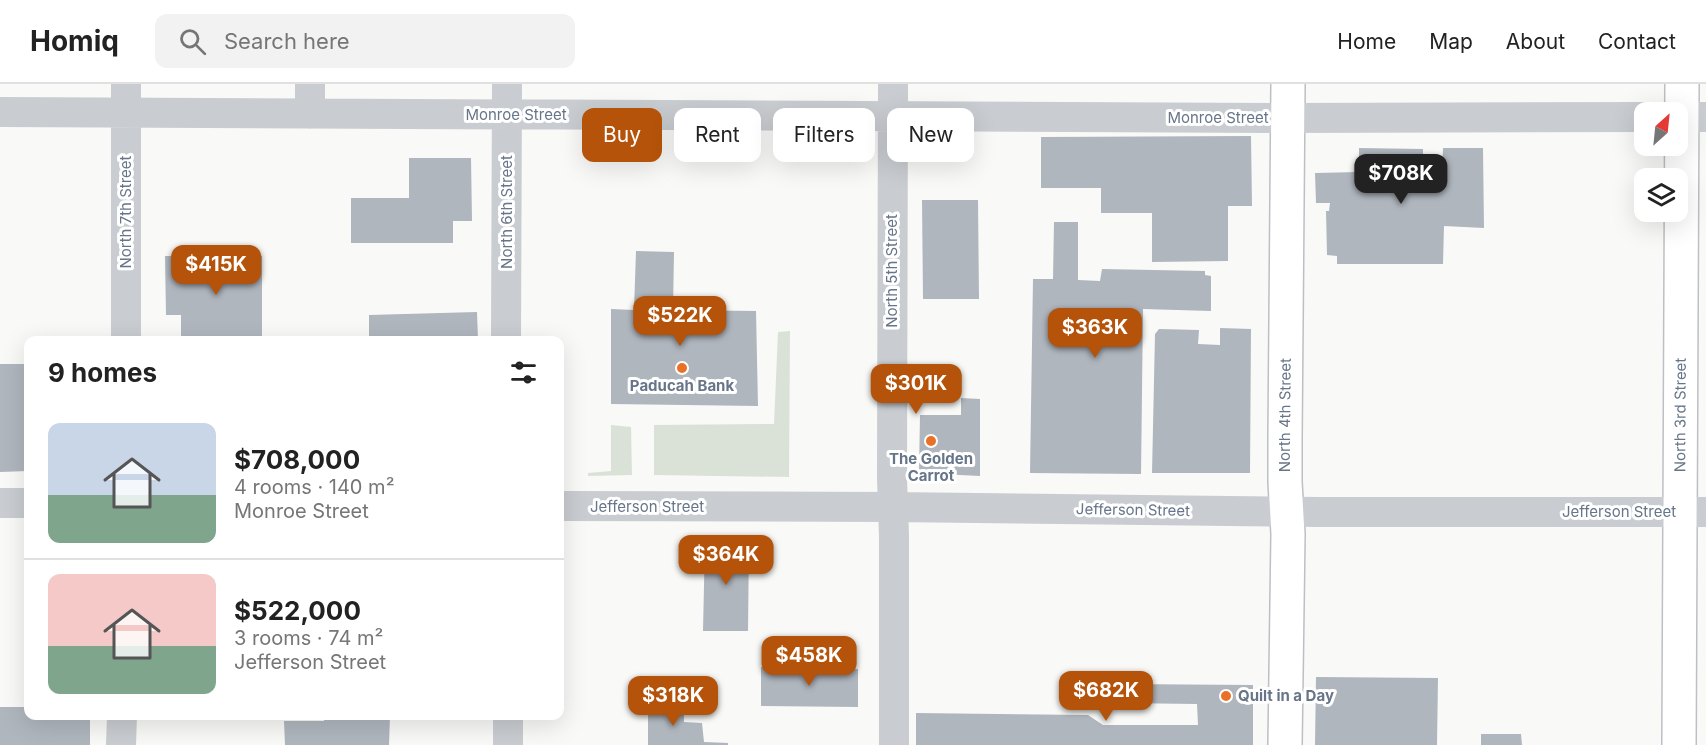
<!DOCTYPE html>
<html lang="en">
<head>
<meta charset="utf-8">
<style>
  :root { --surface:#fff; --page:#f2f2f2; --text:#222; --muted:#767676; --line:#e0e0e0; --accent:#b45309 }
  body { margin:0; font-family:Inter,sans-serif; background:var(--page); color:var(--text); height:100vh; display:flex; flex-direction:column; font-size:22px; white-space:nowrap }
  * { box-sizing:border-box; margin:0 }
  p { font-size:20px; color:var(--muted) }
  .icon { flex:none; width:33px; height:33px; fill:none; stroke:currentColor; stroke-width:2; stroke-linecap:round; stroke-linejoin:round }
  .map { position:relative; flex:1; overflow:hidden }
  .sheet { position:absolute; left:24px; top:252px; width:540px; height:384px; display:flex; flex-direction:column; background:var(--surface); border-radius:12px; box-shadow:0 6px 24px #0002 }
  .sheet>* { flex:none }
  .hud { position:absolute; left:582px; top:24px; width:570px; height:54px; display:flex; gap:12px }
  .needle { width:39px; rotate:27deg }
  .tools { position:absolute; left:1634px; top:18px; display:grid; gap:12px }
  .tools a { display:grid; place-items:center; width:54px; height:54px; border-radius:12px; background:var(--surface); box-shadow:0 6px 24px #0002; font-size:30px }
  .price { position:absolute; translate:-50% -51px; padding:0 14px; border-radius:12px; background:var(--accent); color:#fff; font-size:20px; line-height:39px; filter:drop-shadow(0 2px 3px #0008) }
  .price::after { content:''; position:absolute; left:50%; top:36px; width:18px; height:14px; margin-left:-9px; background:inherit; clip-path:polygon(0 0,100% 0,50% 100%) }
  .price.active { background:#222; color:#fff }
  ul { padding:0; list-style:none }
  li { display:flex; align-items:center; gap:18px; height:150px; padding:0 24px }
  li+li { border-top:2px solid var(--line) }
  li span { display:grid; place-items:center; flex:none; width:168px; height:120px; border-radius:12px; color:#555 }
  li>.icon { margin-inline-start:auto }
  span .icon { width:72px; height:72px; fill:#fffc; stroke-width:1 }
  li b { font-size:26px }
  h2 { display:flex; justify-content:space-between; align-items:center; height:72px; padding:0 24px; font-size:26px }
  .tag { padding:0 21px; border-radius:12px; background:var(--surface); box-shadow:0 6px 24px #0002; font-size:21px; line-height:54px }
  .tag.active { background:var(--accent); color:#fff }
  header { display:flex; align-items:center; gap:36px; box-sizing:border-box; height:84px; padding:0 30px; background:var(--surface); border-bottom:2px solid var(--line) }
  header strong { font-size:28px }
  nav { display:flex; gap:33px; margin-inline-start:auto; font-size:21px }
  .search { width:420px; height:54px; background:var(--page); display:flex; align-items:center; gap:15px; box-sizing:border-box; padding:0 21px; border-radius:12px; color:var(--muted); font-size:22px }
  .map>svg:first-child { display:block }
  .green { fill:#dae2d8 }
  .building { fill:#b0b6be }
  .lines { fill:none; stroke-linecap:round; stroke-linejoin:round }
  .major-casing { stroke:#bcbfc4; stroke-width:36 }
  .minor { stroke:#c9ccd0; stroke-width:30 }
  .major { stroke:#fff; stroke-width:33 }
  .poi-dot { fill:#e97127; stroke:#fff; stroke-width:2 }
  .labels { text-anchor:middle; stroke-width:6; stroke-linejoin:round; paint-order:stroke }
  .street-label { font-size:15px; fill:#677589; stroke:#fff }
  .poi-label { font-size:15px; font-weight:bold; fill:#677589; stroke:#fff }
</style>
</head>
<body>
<header>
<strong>Homiq</strong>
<div class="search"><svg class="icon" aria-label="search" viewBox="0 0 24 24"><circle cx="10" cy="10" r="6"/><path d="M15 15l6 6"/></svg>Search here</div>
<nav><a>Home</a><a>Map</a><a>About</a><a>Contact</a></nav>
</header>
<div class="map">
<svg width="1706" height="661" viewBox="0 0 1706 661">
  <rect width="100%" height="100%" fill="#f9f9f7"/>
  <path class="green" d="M 790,247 L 789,393 L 654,391 L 654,341 L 774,340 L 778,248 Z
    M 611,341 L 631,343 L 632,391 L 588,392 L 588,389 L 611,387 Z"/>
  <path class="building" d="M 1251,52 L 1252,122 L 1228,122 L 1228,177 L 1152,178 L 1152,129 L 1101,129 L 1101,104 L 1041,104 L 1041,53 Z
    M 1359,64 L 1423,65 L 1423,88 L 1442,88 L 1443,64 L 1483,64 L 1484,144 L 1444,142 L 1443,180 L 1337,180 L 1337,172 L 1327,171 L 1326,127 L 1329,127 L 1330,119 L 1316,119 L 1315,89 L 1359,88 Z
    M 409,74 L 471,74 L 472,137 L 453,137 L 453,159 L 351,159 L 351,114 L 409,114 Z
    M 922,116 L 978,116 L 979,215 L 923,215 Z
    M 1054,138 L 1078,138 L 1078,196 L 1100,197 L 1102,185 L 1205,187 L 1205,191 L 1211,192 L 1211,227 L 1143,225 L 1141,390 L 1030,389 L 1033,195 L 1053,195 Z
    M 636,167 L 674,168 L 673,226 L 756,227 L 758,322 L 611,320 L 611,225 L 634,226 Z
    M 165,172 L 262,172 L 262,256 L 181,256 L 181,231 L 166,231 Z
    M 477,228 L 478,256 L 369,256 L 369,231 Z
    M 1220,244 L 1251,245 L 1250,389 L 1152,389 L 1155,250 L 1159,245 L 1199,246 L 1198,260 L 1220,261 Z
    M 0,280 L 28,280 L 28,387 L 0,388 Z
    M 961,314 L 980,315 L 980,392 L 919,389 L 920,331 L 961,331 Z
    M 705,456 L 749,457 L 748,547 L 703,547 Z
    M 761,583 L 858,585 L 858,623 L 761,622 Z
    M 1316,593 L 1438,594 L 1437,661 L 1315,661 Z
    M 1119,600 L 1253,601 L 1253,661 L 916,661 L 916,629 L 1088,631 L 1103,641 L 1198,641 L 1197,620 L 1119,619 Z
    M 648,620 L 680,620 L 680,624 L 684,625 L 684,638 L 702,639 L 704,658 L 728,659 L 728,661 L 648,661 Z
    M 0,623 L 28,623 L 28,632 L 90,632 L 90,661 L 0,661 Z
    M 325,632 L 390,632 L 389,661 L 285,661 L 284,637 L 324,637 Z
    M 1481,650 L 1521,650 L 1522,661 L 1481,661 Z"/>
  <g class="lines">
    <defs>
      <g id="major">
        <path id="s1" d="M 1285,661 L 1288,450 L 1285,398 L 1285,354 L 1288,0"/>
        <path id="s2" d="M 1679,661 L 1682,0"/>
      </g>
    </defs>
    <use href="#major" class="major-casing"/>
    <path class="minor" d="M 310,0 L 310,30
      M 893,0 L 892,394 L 894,452 L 894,661
      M 0,28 L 1287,34 L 1644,33
      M 1677,33 L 1706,33
      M 126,256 L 126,0
      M 506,256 L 507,0
      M 0,419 L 28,419
      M 560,422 L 893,423 L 1321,428 L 1706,428
      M 121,661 L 122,632
      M 508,661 L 508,632"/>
    <use href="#major" class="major"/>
  </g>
  <g class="poi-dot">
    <circle cx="682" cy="284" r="6"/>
    <circle cx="931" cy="357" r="6"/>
    <circle cx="1226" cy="612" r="6"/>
  </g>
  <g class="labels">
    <g class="street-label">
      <text x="516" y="36">Monroe Street</text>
      <text x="1218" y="39">Monroe Street</text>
      <text transform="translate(126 128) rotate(-90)" y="5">North 7th Street</text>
      <text transform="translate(507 128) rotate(-90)" y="5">North 6th Street</text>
      <text transform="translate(892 187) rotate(-90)" y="5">North 5th Street</text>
      <text dy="5" stroke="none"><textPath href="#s2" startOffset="330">North 3rd Street</textPath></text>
      <text dy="5" stroke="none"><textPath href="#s1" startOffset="330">North 4th Street</textPath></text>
      <text x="647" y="428">Jefferson Street</text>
      <text transform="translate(1133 426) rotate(1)" y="5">Jefferson Street</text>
      <text x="1619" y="433">Jefferson Street</text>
    </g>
    <g class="poi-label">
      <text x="682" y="307">Paducah Bank</text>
      <text x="931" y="380">The Golden<tspan x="931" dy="17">Carrot</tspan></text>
      <text x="1238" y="617" text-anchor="start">Quilt in a Day</text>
    </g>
  </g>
</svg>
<div class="tools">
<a><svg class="needle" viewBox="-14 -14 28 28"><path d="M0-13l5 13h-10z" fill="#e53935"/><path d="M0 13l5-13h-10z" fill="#767676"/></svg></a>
<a><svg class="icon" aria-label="layers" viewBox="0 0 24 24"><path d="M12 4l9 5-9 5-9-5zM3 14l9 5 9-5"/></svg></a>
</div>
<b class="price active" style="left:1401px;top:121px">$708K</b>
<b class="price" style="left:216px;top:212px">$415K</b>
<b class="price" style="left:680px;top:263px">$522K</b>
<b class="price" style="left:1095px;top:275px">$363K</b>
<b class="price" style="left:916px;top:331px">$301K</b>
<b class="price" style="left:726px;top:502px">$364K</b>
<b class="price" style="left:809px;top:603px">$458K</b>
<b class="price" style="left:1106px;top:638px">$682K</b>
<b class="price" style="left:673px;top:643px">$318K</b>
<div class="hud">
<a class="tag active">Buy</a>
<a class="tag">Rent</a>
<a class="tag">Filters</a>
<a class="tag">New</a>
</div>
<section class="sheet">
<h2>9 homes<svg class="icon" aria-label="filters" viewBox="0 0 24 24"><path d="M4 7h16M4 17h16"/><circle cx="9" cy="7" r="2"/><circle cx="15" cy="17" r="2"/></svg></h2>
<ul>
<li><span style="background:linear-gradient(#c9d6e8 60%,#7fa58c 0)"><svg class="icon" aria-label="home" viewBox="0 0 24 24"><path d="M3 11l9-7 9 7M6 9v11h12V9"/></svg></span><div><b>$708,000</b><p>4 rooms · 140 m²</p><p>Monroe Street</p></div></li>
<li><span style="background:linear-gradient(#f6c9c9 60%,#7fa58c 0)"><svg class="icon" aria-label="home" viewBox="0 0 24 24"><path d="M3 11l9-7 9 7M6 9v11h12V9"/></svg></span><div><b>$522,000</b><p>3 rooms · 74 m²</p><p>Jefferson Street</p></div></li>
</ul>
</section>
</div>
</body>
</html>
